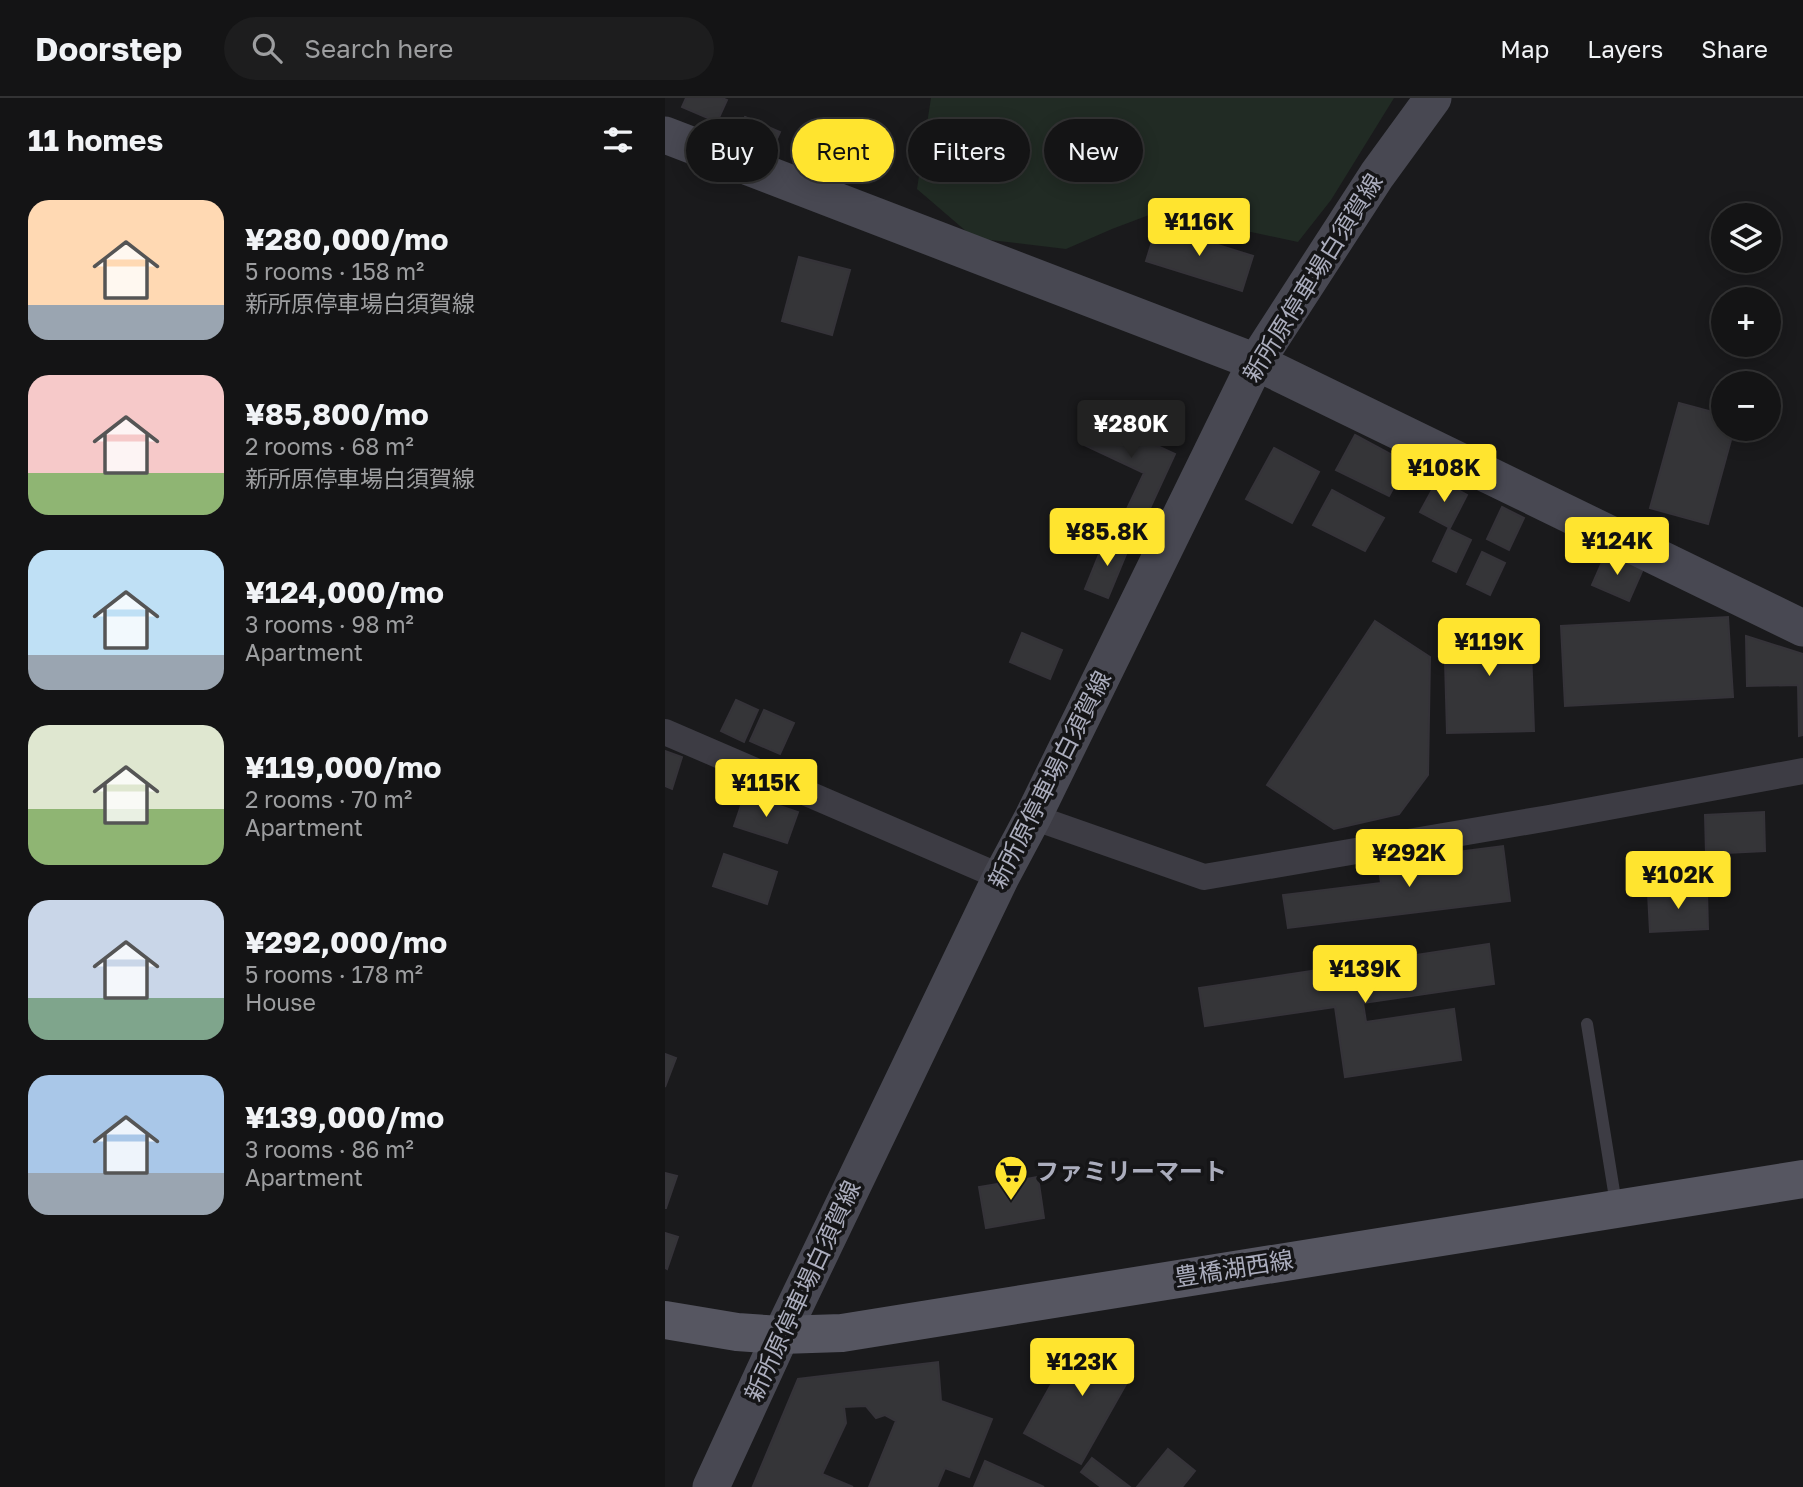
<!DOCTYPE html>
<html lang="en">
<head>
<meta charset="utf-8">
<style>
  :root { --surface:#141415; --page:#1d1d1e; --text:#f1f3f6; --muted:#9d9ea0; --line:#333334; --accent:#ffe42f }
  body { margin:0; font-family:"Golos Text","Noto Sans JP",sans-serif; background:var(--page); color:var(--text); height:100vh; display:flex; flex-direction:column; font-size:26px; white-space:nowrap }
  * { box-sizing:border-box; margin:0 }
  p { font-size:23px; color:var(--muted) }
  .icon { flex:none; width:38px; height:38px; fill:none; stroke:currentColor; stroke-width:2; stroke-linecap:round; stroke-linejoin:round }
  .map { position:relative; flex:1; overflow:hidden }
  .details { display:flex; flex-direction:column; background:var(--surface); width:665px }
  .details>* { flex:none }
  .top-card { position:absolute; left:21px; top:21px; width:665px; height:63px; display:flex; gap:14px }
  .tools { position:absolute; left:1046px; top:105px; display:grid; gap:14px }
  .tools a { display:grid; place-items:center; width:70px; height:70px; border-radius:50%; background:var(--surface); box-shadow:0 4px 18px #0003,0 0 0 2px var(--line); font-size:35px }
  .price { position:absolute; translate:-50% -60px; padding:0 16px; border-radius:7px; background:var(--accent); color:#111; font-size:23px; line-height:46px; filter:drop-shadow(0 2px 4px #0008) }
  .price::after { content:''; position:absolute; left:50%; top:42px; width:21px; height:16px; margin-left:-10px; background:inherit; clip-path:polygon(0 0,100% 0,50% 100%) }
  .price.current { background:#222; color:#fff }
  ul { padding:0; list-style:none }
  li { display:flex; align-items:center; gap:21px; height:175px; padding:0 28px }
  li span { display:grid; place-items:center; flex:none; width:196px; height:140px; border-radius:21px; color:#555 }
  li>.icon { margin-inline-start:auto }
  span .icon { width:84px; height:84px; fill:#fffc; stroke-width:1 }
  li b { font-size:30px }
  h2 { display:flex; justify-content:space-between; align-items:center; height:84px; padding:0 28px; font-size:30px }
  .tag { padding:0 24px; border-radius:32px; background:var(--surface); box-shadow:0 4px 18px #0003,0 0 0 2px var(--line); font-size:24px; line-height:63px }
  .tag.current { background:var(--accent); color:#111 }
  header { display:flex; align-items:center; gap:42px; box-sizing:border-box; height:98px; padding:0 35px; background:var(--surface); border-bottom:2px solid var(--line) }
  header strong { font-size:33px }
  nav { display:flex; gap:38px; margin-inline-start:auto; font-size:24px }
  .search { width:490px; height:63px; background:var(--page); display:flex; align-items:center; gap:18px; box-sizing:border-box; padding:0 24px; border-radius:38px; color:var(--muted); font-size:26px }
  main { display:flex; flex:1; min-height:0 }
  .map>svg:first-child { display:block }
  .green { fill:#212b24 }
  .building { fill:#353538; stroke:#353339; stroke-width:2 }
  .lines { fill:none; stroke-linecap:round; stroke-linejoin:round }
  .lane { stroke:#3d3c44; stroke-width:12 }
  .street { stroke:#3d3c44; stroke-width:26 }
  .secondary { stroke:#484852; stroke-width:37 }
  .primary { stroke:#565661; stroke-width:38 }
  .labels { text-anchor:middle; stroke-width:7; stroke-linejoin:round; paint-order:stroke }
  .street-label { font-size:24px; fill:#abadbd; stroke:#151517 }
  .poi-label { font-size:24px; font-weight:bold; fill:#abadbd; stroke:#151517; text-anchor:start }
</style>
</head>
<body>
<header>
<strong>Doorstep</strong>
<div class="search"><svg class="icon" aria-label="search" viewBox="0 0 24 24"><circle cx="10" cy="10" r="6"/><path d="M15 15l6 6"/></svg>Search here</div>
<nav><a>Map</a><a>Layers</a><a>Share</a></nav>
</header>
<main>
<section class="details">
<h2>11 homes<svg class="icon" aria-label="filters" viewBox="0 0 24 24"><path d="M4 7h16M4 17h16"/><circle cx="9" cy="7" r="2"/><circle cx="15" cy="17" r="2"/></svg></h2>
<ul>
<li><span style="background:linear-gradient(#ffd9b3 75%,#9aa5b1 0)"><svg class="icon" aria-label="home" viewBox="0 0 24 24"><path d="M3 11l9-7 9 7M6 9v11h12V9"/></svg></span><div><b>¥280,000/mo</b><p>5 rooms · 158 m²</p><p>新所原停車場白須賀線</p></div></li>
<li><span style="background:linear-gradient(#f6c9c9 70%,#8fb573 0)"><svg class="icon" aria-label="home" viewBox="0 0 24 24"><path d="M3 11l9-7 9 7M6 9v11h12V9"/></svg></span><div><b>¥85,800/mo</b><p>2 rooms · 68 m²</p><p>新所原停車場白須賀線</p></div></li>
<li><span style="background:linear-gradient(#bfe0f5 75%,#9aa5b1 0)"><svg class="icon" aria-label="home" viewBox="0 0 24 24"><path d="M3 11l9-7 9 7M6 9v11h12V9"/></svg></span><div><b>¥124,000/mo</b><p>3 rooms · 98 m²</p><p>Apartment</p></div></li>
<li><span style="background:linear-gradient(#dfe7d0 60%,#8fb573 0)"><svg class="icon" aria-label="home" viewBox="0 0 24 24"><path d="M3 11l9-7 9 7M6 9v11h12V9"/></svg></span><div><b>¥119,000/mo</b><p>2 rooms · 70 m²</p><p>Apartment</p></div></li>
<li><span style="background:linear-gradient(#c9d6e8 70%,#7fa58c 0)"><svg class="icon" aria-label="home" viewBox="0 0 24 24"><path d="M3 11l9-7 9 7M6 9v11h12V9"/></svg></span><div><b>¥292,000/mo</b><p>5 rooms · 178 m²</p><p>House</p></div></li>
<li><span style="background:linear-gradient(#a9c7e8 70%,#9aa5b1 0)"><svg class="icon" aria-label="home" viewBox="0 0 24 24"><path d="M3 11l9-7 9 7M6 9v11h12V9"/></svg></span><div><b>¥139,000/mo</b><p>3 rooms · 86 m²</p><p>Apartment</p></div></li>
</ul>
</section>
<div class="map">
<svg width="1138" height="1389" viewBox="0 0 1138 1389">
  <rect width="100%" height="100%" fill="#1a1a1c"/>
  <path class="green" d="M 266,0 L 729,0 L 666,102 L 633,144 L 492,114 L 447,131 L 401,151 L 309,140 L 252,91 Z"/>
  <path class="building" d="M 21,0 L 57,0 L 62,2 L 52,24 L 17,9 Z
    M 80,19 L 115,34 L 105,56 L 70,41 Z
    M 492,128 L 588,158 L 577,193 L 481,163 Z
    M 134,159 L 185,172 L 167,237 L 117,223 Z
    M 1014,305 L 1059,317 L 1059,331 L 1069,331 L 1043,426 L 985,410 Z
    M 427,318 L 510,356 L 480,421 L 461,413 L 479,375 L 415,345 Z
    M 690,337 L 742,365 L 724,398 L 671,372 Z
    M 609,350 L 654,374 L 627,425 L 581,401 Z
    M 773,381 L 802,397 L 785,430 L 755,414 Z
    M 667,392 L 719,420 L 700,453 L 648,427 Z
    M 837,409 L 859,420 L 844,452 L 822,441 Z
    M 783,431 L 806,442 L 791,474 L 768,463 Z
    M 441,439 L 464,449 L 443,500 L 420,491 Z
    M 817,454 L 840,465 L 825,497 L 802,486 Z
    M 941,455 L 978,471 L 964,503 L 927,487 Z
    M 1063,519 L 1068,599 L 900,608 L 896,528 Z
    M 710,523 L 765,559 L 763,677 L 734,716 L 669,731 L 602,687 Z
    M 865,524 L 869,633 L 782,635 L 779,527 Z
    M 357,535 L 397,552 L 385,581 L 345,564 Z
    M 1081,538 L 1138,556 L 1138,637 L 1134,638 L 1133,587 L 1082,588 Z
    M 71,602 L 93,612 L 79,644 L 56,633 Z
    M 99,612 L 129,625 L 115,656 L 85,643 Z
    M 0,653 L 17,659 L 7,691 L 0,688 Z
    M 80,696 L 133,714 L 122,745 L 69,728 Z
    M 1099,714 L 1100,753 L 1041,756 L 1040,717 Z
    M 838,748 L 845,803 L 623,830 L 618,797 L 716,785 L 713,764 Z
    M 59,756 L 112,774 L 102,806 L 48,788 Z
    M 1042,793 L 1043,831 L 985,834 L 983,795 Z
    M 824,846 L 829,886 L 698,905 L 701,924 L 789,911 L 796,962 L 680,979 L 670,909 L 540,928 L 534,890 Z
    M 0,956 L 11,960 L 0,989 Z
    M 0,1075 L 12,1078 L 1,1110 L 0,1110 Z
    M 373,1079 L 379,1120 L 321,1130 L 314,1089 Z
    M 0,1135 L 13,1139 L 2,1171 L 0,1170 Z
    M 466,1242 L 467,1261 L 464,1281 L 416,1366 L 359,1335 L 407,1249 L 418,1257 L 424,1245 Z
    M 273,1264 L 276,1303 L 327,1321 L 304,1379 L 280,1370 L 272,1389 L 204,1389 L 231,1323 L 220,1317 L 211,1320 L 201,1308 L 179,1309 L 181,1325 L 157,1376 L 188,1389 L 88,1388 L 133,1281 Z
    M 503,1351 L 530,1373 L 517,1389 L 472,1389 Z
    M 427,1360 L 465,1389 L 436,1389 L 416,1374 Z
    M 320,1363 L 379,1389 L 309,1389 Z"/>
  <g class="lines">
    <path class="lane" d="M 922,926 L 951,1106"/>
    <path class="street" d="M 0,634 L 336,779
      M 368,719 L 539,779 L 884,720 L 1138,673"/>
    <path class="secondary" d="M 0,37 L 591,264 L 1138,530
      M 46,1389 L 116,1237 L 336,779 L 368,719 L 591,264 L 712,77 L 768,0"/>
    <path class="primary" d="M 0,1222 L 72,1234 L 116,1237 L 177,1235 L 1138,1081"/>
  </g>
  <defs>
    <symbol id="supermarket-pin" viewBox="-11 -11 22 30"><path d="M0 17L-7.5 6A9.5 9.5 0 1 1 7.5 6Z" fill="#ffe42f" stroke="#151517"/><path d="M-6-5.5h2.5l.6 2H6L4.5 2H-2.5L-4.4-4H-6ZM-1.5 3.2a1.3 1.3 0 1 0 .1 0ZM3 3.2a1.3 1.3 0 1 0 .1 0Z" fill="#111"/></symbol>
  </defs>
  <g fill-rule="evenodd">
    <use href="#supermarket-pin" x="327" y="1055" width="38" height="52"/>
  </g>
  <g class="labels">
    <g class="street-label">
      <text transform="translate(648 180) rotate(-58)" y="8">新所原停車場白須賀線</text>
      <text transform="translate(385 682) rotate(-63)" y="8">新所原停車場白須賀線</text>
      <text transform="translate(569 1171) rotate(-9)" y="8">豊橋湖西線</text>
      <text transform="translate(138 1193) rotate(-65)" y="8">新所原停車場白須賀線</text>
    </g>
    <g class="poi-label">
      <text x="370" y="1082">ファミリーマート</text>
    </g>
  </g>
</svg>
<div class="tools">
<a><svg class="icon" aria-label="layers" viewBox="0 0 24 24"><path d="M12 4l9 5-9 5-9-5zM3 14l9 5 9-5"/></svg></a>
<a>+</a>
<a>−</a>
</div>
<b class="price" style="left:534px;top:160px">¥116K</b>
<b class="price current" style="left:466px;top:362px">¥280K</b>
<b class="price" style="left:779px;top:406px">¥108K</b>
<b class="price" style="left:442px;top:470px">¥85.8K</b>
<b class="price" style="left:952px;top:479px">¥124K</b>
<b class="price" style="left:824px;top:580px">¥119K</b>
<b class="price" style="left:101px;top:721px">¥115K</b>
<b class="price" style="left:744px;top:791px">¥292K</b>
<b class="price" style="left:1013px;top:813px">¥102K</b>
<b class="price" style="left:700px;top:907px">¥139K</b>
<b class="price" style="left:417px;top:1300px">¥123K</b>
<div class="top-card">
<a class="tag">Buy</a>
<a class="tag current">Rent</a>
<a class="tag">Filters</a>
<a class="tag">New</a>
</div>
</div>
</main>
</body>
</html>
